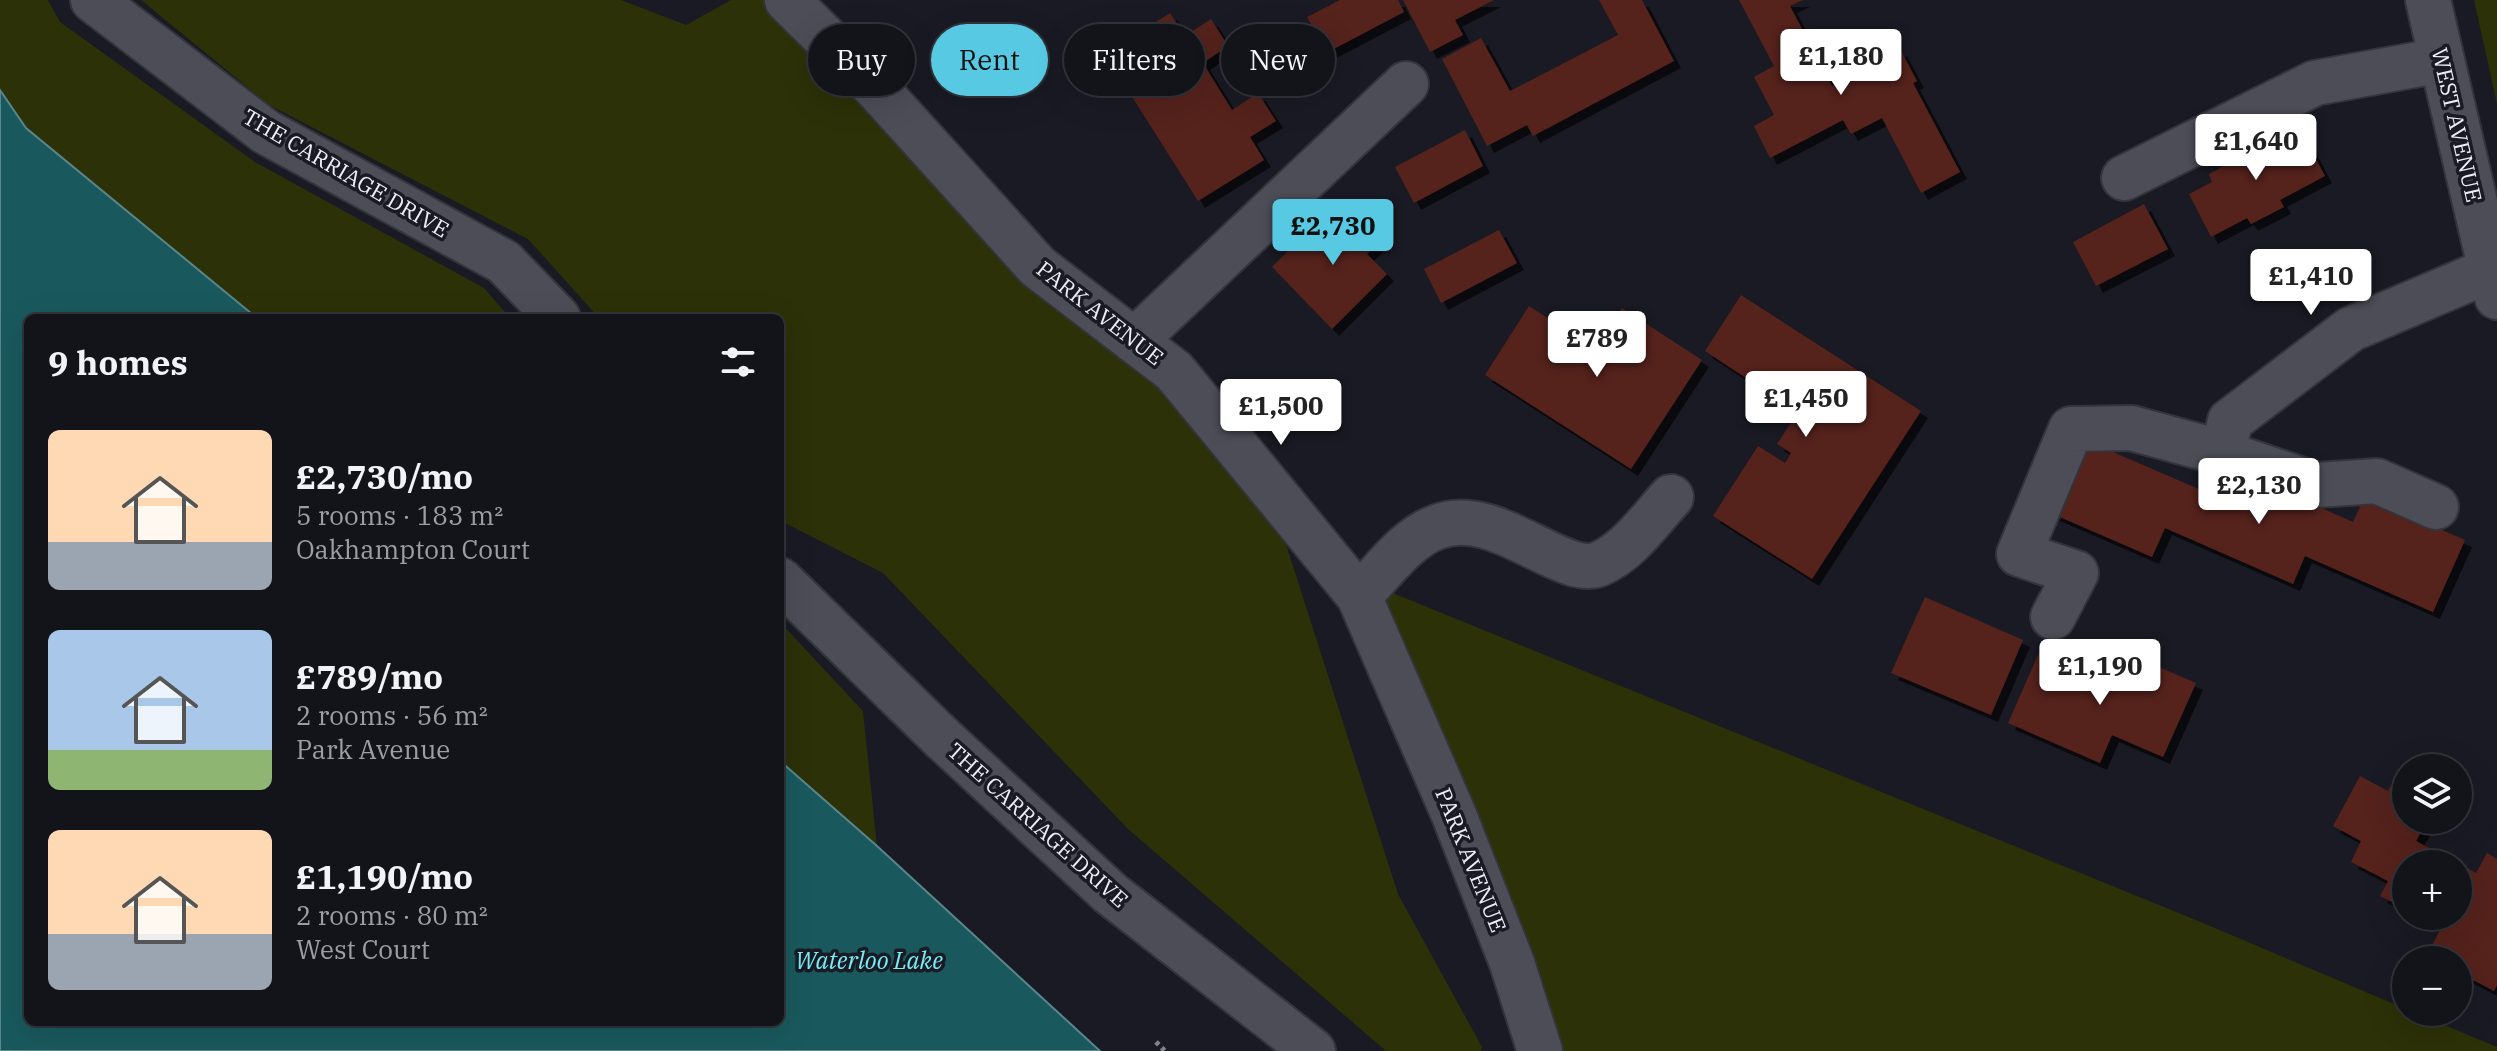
<!DOCTYPE html>
<html lang="en">
<head>
<meta charset="utf-8">
<style>
  :root { --surface:#13141a; --page:#202127; --text:#f1f3f6; --muted:#9d9ea2; --line:#323339; --accent:#57c9e3 }
  body { margin:0; font-family:"IBM Plex Serif",serif; background:var(--page); color:var(--text); height:100vh; display:flex; flex-direction:column; font-size:30px; white-space:nowrap }
  * { box-sizing:border-box; margin:0 }
  p { font-size:26px; color:var(--muted) }
  .icon { flex:none; width:44px; height:44px; fill:none; stroke:currentColor; stroke-width:2; stroke-linecap:round; stroke-linejoin:round }
  .map { position:relative; flex:1; overflow:hidden }
  .panel { position:absolute; left:24px; top:314px; width:760px; height:712px; display:flex; flex-direction:column; background:var(--surface); border-radius:12px; box-shadow:0 8px 32px #0002,0 0 0 2px var(--line) }
  .panel>* { flex:none }
  .guide { position:absolute; left:808px; top:24px; width:760px; height:72px; display:flex; gap:16px }
  .buttons { position:absolute; left:2392px; top:754px; display:grid; gap:16px }
  .buttons a { display:grid; place-items:center; width:80px; height:80px; border-radius:50%; background:var(--surface); box-shadow:0 8px 32px #0002,0 0 0 2px var(--line); font-size:40px }
  .price { position:absolute; translate:-50% -68px; padding:0 18px; border-radius:8px; background:#fff; color:#222; font-size:26px; line-height:52px; filter:drop-shadow(0 2px 4px #0008) }
  .price::after { content:''; position:absolute; left:50%; top:48px; width:24px; height:18px; margin-left:-12px; background:inherit; clip-path:polygon(0 0,100% 0,50% 100%) }
  .price.active { background:var(--accent); color:#111 }
  ul { padding:0; list-style:none }
  li { display:flex; align-items:center; gap:24px; height:200px; padding:0 24px }
  li span { display:grid; place-items:center; flex:none; width:224px; height:160px; border-radius:12px; color:#555 }
  li>.icon { margin-inline-start:auto }
  span .icon { width:96px; height:96px; fill:#fffc; stroke-width:1 }
  li b { font-size:34px }
  h2 { display:flex; justify-content:space-between; align-items:center; height:96px; padding:0 24px; font-size:34px }
  .chip { padding:0 28px; border-radius:36px; background:var(--surface); box-shadow:0 8px 32px #0002,0 0 0 2px var(--line); font-size:28px; line-height:72px }
  .chip.active { background:var(--accent); color:#111 }
  .map>svg:first-child { display:block }
  .green { fill:#2c3108 }
  .water { fill:#19595d; stroke:#59868b; stroke-width:2 }
  .building { fill:#55221b; filter:url(#shadow) }
  .lines { fill:none; stroke-linecap:round; stroke-linejoin:round }
  .minor-casing { stroke:#34343b; stroke-width:48 }
  .path { stroke:#82838a; stroke-width:5; stroke-dasharray:4 4; stroke-linecap:butt }
  .minor { stroke:#4c4d57; stroke-width:44 }
  .labels { text-anchor:middle; stroke-width:7; stroke-linejoin:round; paint-order:stroke }
  .street-label { font-size:22px; fill:#eeeff5; stroke:#191a23 }
  .water-label { font-size:24px; font-style:italic; fill:#77eef6; stroke:#191a23 }
</style>
</head>
<body>
<div class="map">
<svg width="2497" height="1051" viewBox="0 0 2497 1051">
  <defs>
    <filter id="shadow"><feDropShadow dx="7" dy="7" stdDeviation="0" flood-color="#0009"/></filter>
  </defs>
  <rect width="100%" height="100%" fill="#191a23"/>
  <path class="green" d="M 0,0 L 48,0 L 60,22 L 255,162 L 484,288 L 510,318 L 257,318 L 26,128 L 0,90 Z
    M 141,0 L 621,0 L 686,25 L 731,0 L 787,0 L 1174,371 L 1284,538 L 1398,894 L 1482,1047 L 1481,1051 L 1386,1051 L 1128,829 L 883,573 L 781,521 L 780,318 L 599,318 L 528,239 L 269,105 Z
    M 2474,0 L 2497,0 L 2497,104 Z
    M 1368,583 L 2196,920 L 2406,1009 L 2406,1012 L 2413,1012 L 2497,1047 L 2497,1051 L 1523,1051 L 1432,824 L 1401,689 Z
    M 780,622 L 863,711 L 877,846 L 780,761 Z"/>
  <path class="water" d="M 0,90 L 26,128 L 257,318 L 28,318 L 28,1022 L 780,1022 L 780,761 L 877,846 L 1100,1051 L 0,1051 Z"/>
  <path class="building" d="M 1340,0 L 1398,0 L 1404,12 L 1326,53 L 1307,17 Z
    M 1403,0 L 1494,0 L 1455,20 L 1463,35 L 1430,52 Z
    M 1599,0 L 1642,0 L 1674,61 L 1533,136 L 1527,125 L 1487,146 L 1442,59 L 1481,38 L 1510,91 L 1618,35 Z
    M 1739,0 L 1803,0 L 1790,6 L 1832,86 L 1900,49 L 1917,81 L 1913,83 L 1960,172 L 1921,193 L 1882,118 L 1851,134 L 1843,120 L 1770,158 L 1754,126 L 1774,115 L 1754,77 L 1774,66 Z
    M 1170,13 L 1185,36 L 1211,19 L 1228,46 L 1203,63 L 1232,110 L 1258,93 L 1276,121 L 1250,137 L 1264,160 L 1198,201 L 1105,54 Z
    M 2284,129 L 2291,141 L 2303,135 L 2325,176 L 2280,200 L 2284,207 L 2251,224 L 2247,218 L 2211,237 L 2189,194 L 2212,182 L 2209,174 L 2233,161 L 2231,156 Z
    M 1465,130 L 1483,166 L 1414,203 L 1395,167 Z
    M 2144,204 L 2168,249 L 2096,286 L 2073,242 Z
    M 1326,213 L 1348,235 L 1369,215 L 1388,234 L 1367,254 L 1387,274 L 1332,329 L 1272,267 Z
    M 1499,230 L 1517,263 L 1441,303 L 1424,269 Z
    M 1741,295 L 1921,411 L 1812,579 L 1713,516 L 1758,446 L 1785,463 L 1791,453 L 1777,444 L 1798,412 L 1705,351 Z
    M 1529,306 L 1595,349 L 1622,308 L 1702,360 L 1631,469 L 1485,375 Z
    M 2085,440 L 2215,496 L 2228,467 L 2353,522 L 2365,496 L 2465,540 L 2433,612 L 2305,556 L 2293,584 L 2165,528 L 2152,557 L 2053,514 Z
    M 1925,597 L 2023,640 L 1991,715 L 1891,673 Z
    M 2041,648 L 2133,688 L 2145,661 L 2196,683 L 2163,757 L 2112,735 L 2100,763 L 2008,723 Z
    M 2397,774 L 2406,779 L 2406,820 L 2428,820 L 2416,841 L 2476,873 L 2487,853 L 2497,859 L 2497,985 L 2494,991 L 2458,972 L 2458,960 L 2436,960 L 2427,955 L 2441,928 L 2419,916 L 2458,916 L 2458,864 L 2406,864 L 2406,909 L 2380,896 L 2388,881 L 2351,862 L 2361,841 L 2333,826 L 2360,776 L 2388,791 Z"/>
  <g class="lines">
    <defs>
      <path id="minor" d="M 93,0 L 266,132 L 504,262 L 558,318
        M 787,0 L 876,88 L 1038,267 L 1174,371 L 1359,596 L 1454,815 L 1512,963 L 1540,1051
        M 2428,0 L 2497,297
        M 2124,178 L 2315,83 L 2442,60
        M 1134,341 L 1406,84
        M 2223,453 L 2230,421 L 2351,329 L 2490,270
        M 780,580 L 941,737 L 1110,893 L 1313,1051
        M 1359,596 C 1382,573 1406,538 1437,527 C 1495,504 1562,579 1599,564 C 1628,552 1650,520 1671,497
        M 2053,617 L 2076,573 L 2019,554 L 2071,429 L 2131,428 L 2223,453 L 2317,485 L 2377,481 L 2436,507"/>
    </defs>
    <use href="#minor" class="minor-casing"/>
    <path class="path" d="M 1156,1042 L 1165,1051"/>
    <use href="#minor" class="minor"/>
  </g>
  <g class="labels">
    <g class="street-label">
      <text transform="translate(2457 125) rotate(77)" y="8">WEST AVENUE</text>
      <text transform="translate(346 173) rotate(30)" y="8">THE CARRIAGE DRIVE</text>
      <text transform="translate(1100 313) rotate(38)" y="8">PARK AVENUE</text>
      <text transform="translate(1038 825) rotate(42)" y="8">THE CARRIAGE DRIVE</text>
      <text transform="translate(1471 860) rotate(68)" y="8">PARK AVENUE</text>
    </g>
    <g class="water-label">
      <text x="869" y="969">Waterloo Lake</text>
    </g>
  </g>
</svg>
<div class="buttons">
<a><svg class="icon" aria-label="layers" viewBox="0 0 24 24"><path d="M12 4l9 5-9 5-9-5zM3 14l9 5 9-5"/></svg></a>
<a>+</a>
<a>−</a>
</div>
<b class="price" style="left:1841px;top:97px">£1,180</b>
<b class="price" style="left:2256px;top:182px">£1,640</b>
<b class="price active" style="left:1333px;top:267px">£2,730</b>
<b class="price" style="left:2311px;top:317px">£1,410</b>
<b class="price" style="left:1597px;top:379px">£789</b>
<b class="price" style="left:1806px;top:439px">£1,450</b>
<b class="price" style="left:1281px;top:447px">£1,500</b>
<b class="price" style="left:2259px;top:526px">£2,130</b>
<b class="price" style="left:2100px;top:707px">£1,190</b>
<div class="guide">
<a class="chip">Buy</a>
<a class="chip active">Rent</a>
<a class="chip">Filters</a>
<a class="chip">New</a>
</div>
<section class="panel">
<h2>9 homes<svg class="icon" aria-label="filters" viewBox="0 0 24 24"><path d="M4 7h16M4 17h16"/><circle cx="9" cy="7" r="2"/><circle cx="15" cy="17" r="2"/></svg></h2>
<ul>
<li><span style="background:linear-gradient(#ffd9b3 70%,#9aa5b1 0)"><svg class="icon" aria-label="home" viewBox="0 0 24 24"><path d="M3 11l9-7 9 7M6 9v11h12V9"/></svg></span><div><b>£2,730/mo</b><p>5 rooms · 183 m²</p><p>Oakhampton Court</p></div></li>
<li><span style="background:linear-gradient(#a9c7e8 75%,#8fb573 0)"><svg class="icon" aria-label="home" viewBox="0 0 24 24"><path d="M3 11l9-7 9 7M6 9v11h12V9"/></svg></span><div><b>£789/mo</b><p>2 rooms · 56 m²</p><p>Park Avenue</p></div></li>
<li><span style="background:linear-gradient(#ffd9b3 65%,#9aa5b1 0)"><svg class="icon" aria-label="home" viewBox="0 0 24 24"><path d="M3 11l9-7 9 7M6 9v11h12V9"/></svg></span><div><b>£1,190/mo</b><p>2 rooms · 80 m²</p><p>West Court</p></div></li>
</ul>
</section>
</div>
</body>
</html>
